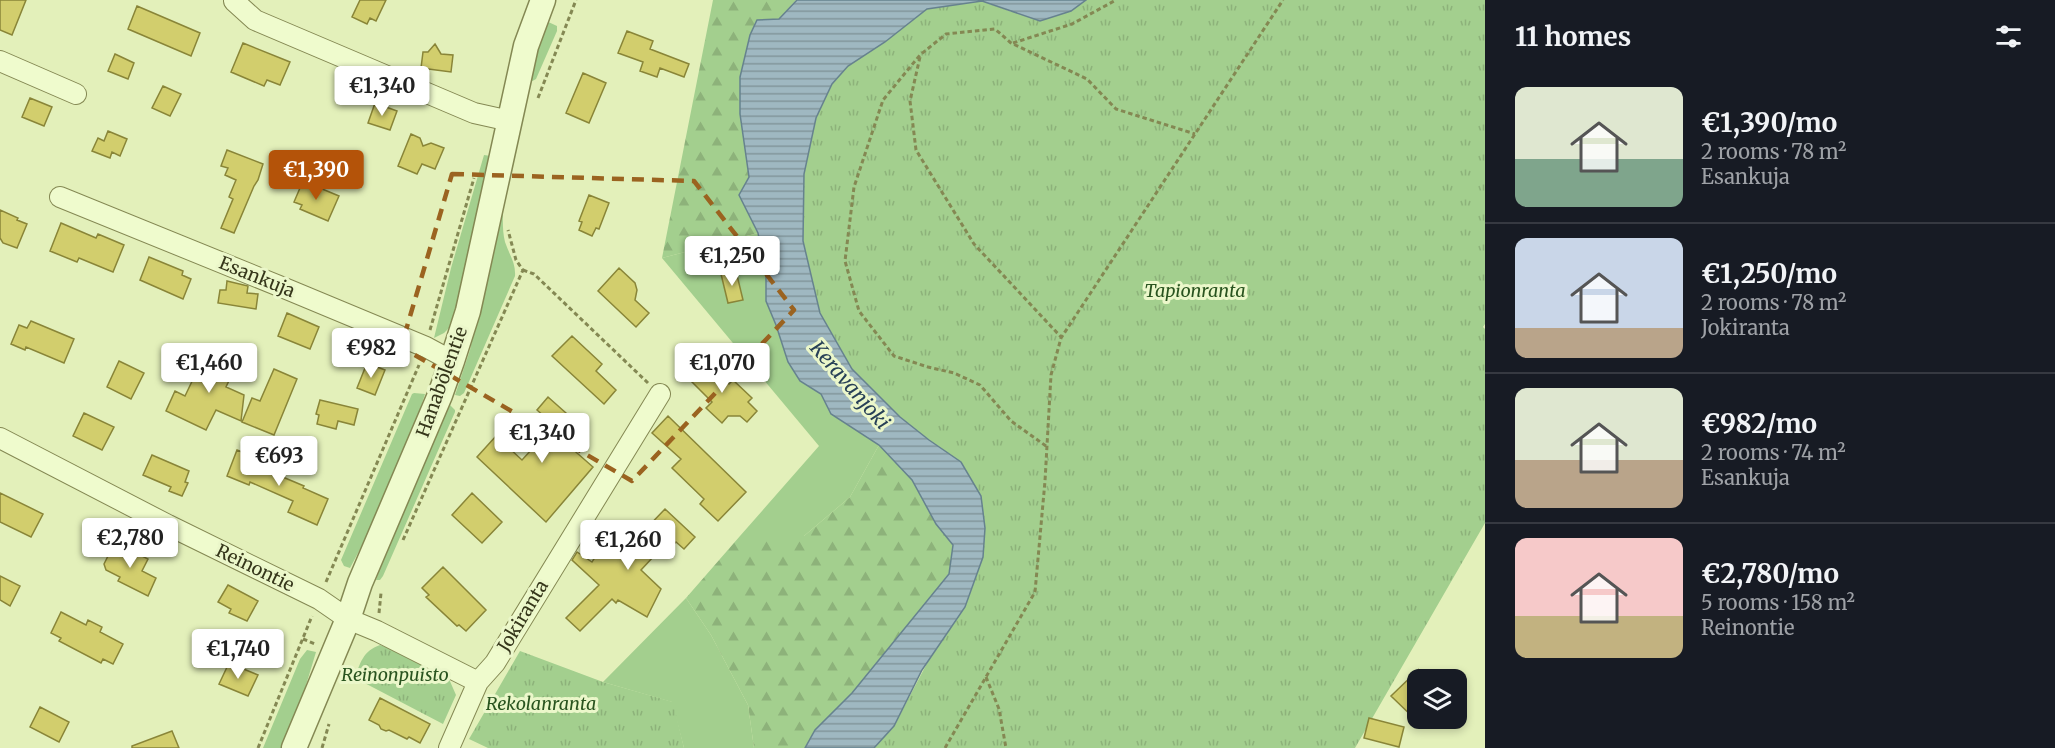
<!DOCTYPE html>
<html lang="en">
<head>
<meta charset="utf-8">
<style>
  :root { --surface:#171b24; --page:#20242c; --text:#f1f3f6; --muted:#9ea1a6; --line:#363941; --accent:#b45309 }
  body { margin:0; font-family:Merriweather,serif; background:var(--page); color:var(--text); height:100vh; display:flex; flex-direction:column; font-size:22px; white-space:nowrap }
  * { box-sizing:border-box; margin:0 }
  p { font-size:20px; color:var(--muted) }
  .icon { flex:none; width:33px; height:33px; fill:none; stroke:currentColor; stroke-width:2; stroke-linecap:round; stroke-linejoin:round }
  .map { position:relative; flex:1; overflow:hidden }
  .drawer { display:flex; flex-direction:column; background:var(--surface); width:570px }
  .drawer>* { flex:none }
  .tools { position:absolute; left:1407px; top:669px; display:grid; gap:12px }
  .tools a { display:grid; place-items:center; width:60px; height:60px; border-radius:12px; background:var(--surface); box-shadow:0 3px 9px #0003; font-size:30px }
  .price { position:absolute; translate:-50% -51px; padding:0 14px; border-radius:6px; background:#fff; color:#222; font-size:20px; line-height:39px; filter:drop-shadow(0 2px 3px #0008) }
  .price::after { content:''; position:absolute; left:50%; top:36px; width:18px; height:14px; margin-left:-9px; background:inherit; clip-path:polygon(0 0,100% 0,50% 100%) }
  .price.selected { background:var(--accent); color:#fff }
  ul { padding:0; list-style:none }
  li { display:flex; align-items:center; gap:18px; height:150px; padding:0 30px }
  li+li { border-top:2px solid var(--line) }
  li span { display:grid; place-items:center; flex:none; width:168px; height:120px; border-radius:12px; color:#555 }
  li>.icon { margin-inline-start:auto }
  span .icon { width:72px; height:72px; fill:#fffc; stroke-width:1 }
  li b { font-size:26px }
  h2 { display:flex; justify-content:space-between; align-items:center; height:72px; padding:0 30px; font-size:26px }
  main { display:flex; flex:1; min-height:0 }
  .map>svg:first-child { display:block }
  .grass { fill:#a3cf8e }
  .forest { fill:url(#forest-firs) }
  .park { fill:url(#park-tufts) }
  .water { fill:url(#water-rules); stroke:#66828e; stroke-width:1.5 }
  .building { fill:#d2ce6d; stroke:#898538; stroke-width:1.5 }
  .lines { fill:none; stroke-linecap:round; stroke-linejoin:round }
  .minor-casing { stroke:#848853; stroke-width:22 }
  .tertiary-casing { stroke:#848853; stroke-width:27 }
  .path { stroke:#848853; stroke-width:3; stroke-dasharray:4.5 3; stroke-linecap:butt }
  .minor { stroke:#effbcd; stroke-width:20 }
  .tertiary { stroke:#effbcd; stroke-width:24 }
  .marked { fill:none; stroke:#9b6320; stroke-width:4.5; stroke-dasharray:12 8; stroke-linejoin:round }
  .labels { text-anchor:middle; stroke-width:6; stroke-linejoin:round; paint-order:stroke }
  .street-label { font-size:18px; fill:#35361a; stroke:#ebf7ca }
  .park-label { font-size:18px; font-style:italic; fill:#29541f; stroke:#ebf7ca }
  .water-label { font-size:20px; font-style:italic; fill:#274057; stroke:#ebf7ca }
</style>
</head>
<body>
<main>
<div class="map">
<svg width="1485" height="748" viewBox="0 0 1485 748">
  <defs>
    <pattern id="forest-firs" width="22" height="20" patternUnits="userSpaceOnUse" patternTransform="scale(1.5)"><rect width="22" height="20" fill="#a3cf8e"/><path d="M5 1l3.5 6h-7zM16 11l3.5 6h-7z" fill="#8db27a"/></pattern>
    <pattern id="park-tufts" width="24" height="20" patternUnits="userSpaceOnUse" patternTransform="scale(1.5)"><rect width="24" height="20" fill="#a3cf8e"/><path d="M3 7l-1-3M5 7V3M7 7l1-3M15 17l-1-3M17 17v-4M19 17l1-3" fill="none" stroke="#8db27a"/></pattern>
    <pattern id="water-rules" width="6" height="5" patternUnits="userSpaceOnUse" patternTransform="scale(1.5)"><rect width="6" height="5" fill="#9fb8c1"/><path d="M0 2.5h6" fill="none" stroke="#82969c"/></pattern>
  </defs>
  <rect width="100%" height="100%" fill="#e3f0ba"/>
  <path class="grass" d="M 544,20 L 557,26 L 557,31 L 536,79 L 527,84 Z
    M 484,155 L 491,156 L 461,300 L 450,327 L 444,333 L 434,338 L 451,268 Z
    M 500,206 L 503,206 C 503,219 502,230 505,242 C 509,254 516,263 515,276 L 464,393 L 460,396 L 455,395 L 470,350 Z
    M 758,233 L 766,274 L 766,301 L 800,381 L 821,394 L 832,414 L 879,445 L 850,497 L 804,536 L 740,536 L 819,446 L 662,258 Z
    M 414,393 L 425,394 C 406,455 380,513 350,568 L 344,566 L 341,560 L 412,394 Z
    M 450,405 L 455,410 L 455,412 L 383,576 L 380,580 L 376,580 C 396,520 422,463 450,405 Z
    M 686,598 L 711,635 L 748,705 L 754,748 L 684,748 L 672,702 L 603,682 Z
    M 307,650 L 316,652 L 300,705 L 283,748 L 263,748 L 300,659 Z"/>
  <path class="forest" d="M 713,0 L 796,0 L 779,19 L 746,151 L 749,177 L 739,195 L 758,233 L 662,258 Z
    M 879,445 L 913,480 L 936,524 L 953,545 L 949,574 L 852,693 L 815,730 L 805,748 L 754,748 L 748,705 L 711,635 L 686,598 L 740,536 L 804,536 L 850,497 Z"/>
  <path class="park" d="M 1086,0 L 1485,0 L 1485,324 L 1483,327 L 1485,329 L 1485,523 L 1355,748 L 874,748 L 894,726 L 983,557 L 929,440 L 900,417 L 852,369 L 820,313 L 803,241 L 804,174 L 816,118 L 832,84 L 848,66 L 885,42 L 927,9 L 982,1 L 1012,12 L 1071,11 Z
    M 380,645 L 400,652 L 449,679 L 456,695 L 443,724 L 355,678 C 360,663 363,651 380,645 Z
    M 520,651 L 603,682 L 673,702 L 684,748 L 488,748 L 469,739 Z"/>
  <path class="water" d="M 797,0 L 1086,0 L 1071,11 L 1040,21 L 982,1 L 927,9 L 885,42 L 848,66 L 832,84 L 816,118 L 804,174 L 803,241 L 820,313 L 852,369 L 900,417 L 929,440 L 961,462 L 981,496 L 985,528 L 983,557 L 965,607 L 922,670 L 894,726 L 874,748 L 805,748 L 815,730 L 852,693 L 949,574 L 953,545 L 936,524 L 912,480 L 879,445 L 831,414 L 821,394 L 800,381 L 788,362 L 776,325 L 766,301 L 766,274 L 758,233 L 739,195 L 749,177 L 740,114 L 740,77 L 750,35 L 757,20 L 779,19 Z"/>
  <path class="building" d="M 0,0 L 26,0 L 12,35 L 0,30 Z
    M 360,0 L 386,0 L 376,21 L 370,18 L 367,24 L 352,17 Z
    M 137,6 L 200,33 L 191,56 L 128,29 Z
    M 627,31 L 653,41 L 650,49 L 689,64 L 684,77 L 660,68 L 657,77 L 640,71 L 643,62 L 618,53 Z
    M 243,43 L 290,62 L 280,85 L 267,80 L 264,86 L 231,72 Z
    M 435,44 L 441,54 L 453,55 L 451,72 L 421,68 L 423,52 L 428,52 Z
    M 115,54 L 134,63 L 128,79 L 108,71 Z
    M 583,73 L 606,83 L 589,123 L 566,113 Z
    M 163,86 L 181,94 L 170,116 L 152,108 Z
    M 30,98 L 52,107 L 44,126 L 22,117 Z
    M 375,103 L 397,111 L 390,130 L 368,123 Z
    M 108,131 L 127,139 L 120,156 L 112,152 L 110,158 L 92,151 L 98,138 L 104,141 Z
    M 411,134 L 420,138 L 423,146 L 431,143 L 444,148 L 435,169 L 422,164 L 417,174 L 398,166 Z
    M 227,150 L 263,164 L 258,180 L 254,186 L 234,233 L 221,228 L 233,199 L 229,197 L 236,180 L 225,175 L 228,168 L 221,166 Z
    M 303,181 L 339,196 L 328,221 L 300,209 L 302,205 L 294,202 Z
    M 589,195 L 609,203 L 599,229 L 596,228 L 592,236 L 579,230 L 582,222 L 579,221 Z
    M 0,210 L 18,218 L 17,220 L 27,224 L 17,248 L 3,243 L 0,238 Z
    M 61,223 L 96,238 L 98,234 L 124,245 L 113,272 L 79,258 L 77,262 L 50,251 Z
    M 149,257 L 183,271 L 182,275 L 191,279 L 183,299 L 140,280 Z
    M 619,268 L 635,283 L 637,290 L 635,300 L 649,313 L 636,327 L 598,291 Z
    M 736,271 L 743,300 L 728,303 L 721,274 Z
    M 227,281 L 248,286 L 247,293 L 258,294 L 256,309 L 218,303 L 220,290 L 226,290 Z
    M 287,313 L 319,327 L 310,349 L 278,336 Z
    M 31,321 L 74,339 L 64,363 L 26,347 L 25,350 L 11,344 L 19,325 L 27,328 Z
    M 572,336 L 602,364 L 596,371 L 616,390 L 604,404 L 552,356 Z
    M 207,350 L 237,364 L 226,387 L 244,395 L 241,421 L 216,410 L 206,430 L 166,411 L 175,391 L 185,396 Z
    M 704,359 L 729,384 L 733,380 L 752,398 L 748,402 L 757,411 L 747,422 L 740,416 L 728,416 L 722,423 L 706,408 L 712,402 L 687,377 Z
    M 119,361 L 144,373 L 131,399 L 107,387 Z
    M 367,363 L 385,370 L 375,395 L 357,388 Z
    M 274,369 L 297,379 L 274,435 L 242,422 L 252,398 L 260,401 Z
    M 548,397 L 584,429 L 569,446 L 593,467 L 546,522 L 477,457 L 496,436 L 522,460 L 554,425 L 537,410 Z
    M 320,400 L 358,409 L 354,425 L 338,421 L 336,429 L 317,424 L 319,415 L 316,414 Z
    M 84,413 L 114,427 L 102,450 L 73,436 Z
    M 668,416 L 746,492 L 718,521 L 700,504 L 704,499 L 672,468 L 681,459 L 652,433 Z
    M 237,450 L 257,458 L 254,465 L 304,486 L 303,488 L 328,499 L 317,525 L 288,512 L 293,501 L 250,482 L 249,485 L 227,476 Z
    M 152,455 L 189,471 L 185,482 L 188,483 L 182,496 L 169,491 L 171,487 L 143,475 Z
    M 0,493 L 43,514 L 31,537 L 0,522 Z
    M 472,493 L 502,522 L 482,543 L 452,515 Z
    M 665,509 L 695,537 L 684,549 L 676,542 L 672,546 L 668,541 L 641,570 L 661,589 L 647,617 L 618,600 L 616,603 L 612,599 L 580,631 L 566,618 L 599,585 L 572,560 L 577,552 L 592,562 L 601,548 L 618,558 Z
    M 115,542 L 148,559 L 142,571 L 156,578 L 148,596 L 118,581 L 120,577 L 106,570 L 104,564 Z
    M 443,567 L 486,610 L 466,631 L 459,625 L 457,626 L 426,597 L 429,595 L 422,588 Z
    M 0,576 L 20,586 L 10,606 L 0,600 Z
    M 228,585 L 258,601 L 247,621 L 229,613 L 231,609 L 218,602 Z
    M 61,612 L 86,625 L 88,620 L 102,627 L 100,632 L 123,644 L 113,664 L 103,659 L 101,663 L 59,641 L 61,638 L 51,633 Z
    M 229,663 L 258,675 L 248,696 L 219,684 Z
    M 1418,670 L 1418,722 L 1391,696 Z
    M 380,698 L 430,724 L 420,743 L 409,737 L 407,739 L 389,730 L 386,731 L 381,729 L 379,725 L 369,720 Z
    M 40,707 L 69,722 L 59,742 L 30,727 Z
    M 1369,718 L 1404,727 L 1399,747 L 1364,738 Z
    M 172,731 L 179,748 L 132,748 L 132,746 Z"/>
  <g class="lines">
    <defs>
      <path id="minor" d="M 234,1 L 255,20 L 474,113 L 510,121
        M 0,61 L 76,94
        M 60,197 L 289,290 L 426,347 L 452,361
        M 0,438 L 168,525 L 319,599 L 348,619 L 377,631 L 478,682 L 449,748
        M 478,682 L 495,663 L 660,394"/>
      <path id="tertiary" d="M 294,748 L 348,619 L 360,583 L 440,395 L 452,361 L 468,311 L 526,46 L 543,0"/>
    </defs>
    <use href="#minor" class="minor-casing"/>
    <use href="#tertiary" class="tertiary-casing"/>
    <path class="path" d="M 1013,43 L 1072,24 L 1116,0
      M 920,57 L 910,101 L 916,150 L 974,244 L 1061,337
      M 538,98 L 576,0
      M 523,270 L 534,274 L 648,383
      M 430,330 L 474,178
      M 1046,446 L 1011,421 L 980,385 L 954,373 L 928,367 L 894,356 L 859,311 L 845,261 L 854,187 L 883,100 L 920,55 L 946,34 L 995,29 L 1011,43 L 1087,79 L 1116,109 L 1195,134
      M 403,540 L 523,270 L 516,260 L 508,230
      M 326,582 L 419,365
      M 379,613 L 381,593
      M 303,639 L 315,644
      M 986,677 L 999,709 L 1006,748
      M 258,748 L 312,616
      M 322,748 L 329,724
      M 945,748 L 1035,592 L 1045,481 L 1051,375 L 1061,338 L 1283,0"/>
    <use href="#minor" class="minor"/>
    <use href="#tertiary" class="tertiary"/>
  </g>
  <path class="marked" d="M 452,174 L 694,181 L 794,310 L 632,481 L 401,347 Z"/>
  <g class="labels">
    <g class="street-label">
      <text transform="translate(257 277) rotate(22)" y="6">Esankuja</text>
      <text transform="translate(442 382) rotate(-70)" y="6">Hanabölentie</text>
      <text transform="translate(255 568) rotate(26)" y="6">Reinontie</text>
      <text transform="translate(523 616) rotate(-59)" y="6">Jokiranta</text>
    </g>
    <g class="park-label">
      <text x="1195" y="297">Tapionranta</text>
      <text x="395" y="681">Reinonpuisto</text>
      <text x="541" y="710">Rekolanranta</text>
    </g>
    <g class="water-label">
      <text transform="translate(850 385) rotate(49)" y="7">Keravanjoki</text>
    </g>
  </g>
</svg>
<div class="tools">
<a><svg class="icon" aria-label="layers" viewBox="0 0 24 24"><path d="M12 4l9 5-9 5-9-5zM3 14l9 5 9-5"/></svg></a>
</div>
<b class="price" style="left:382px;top:117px">€1,340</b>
<b class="price selected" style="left:316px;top:201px">€1,390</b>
<b class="price" style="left:732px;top:287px">€1,250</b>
<b class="price" style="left:371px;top:379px">€982</b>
<b class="price" style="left:209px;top:394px">€1,460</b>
<b class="price" style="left:722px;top:394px">€1,070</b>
<b class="price" style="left:542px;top:464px">€1,340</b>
<b class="price" style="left:279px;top:487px">€693</b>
<b class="price" style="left:130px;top:569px">€2,780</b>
<b class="price" style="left:628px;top:571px">€1,260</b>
<b class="price" style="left:238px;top:680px">€1,740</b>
</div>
<section class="drawer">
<h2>11 homes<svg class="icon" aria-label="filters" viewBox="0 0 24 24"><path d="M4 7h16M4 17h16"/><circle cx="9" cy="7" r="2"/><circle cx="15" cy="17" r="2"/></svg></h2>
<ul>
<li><span style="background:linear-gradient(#dfe7d0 60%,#7fa58c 0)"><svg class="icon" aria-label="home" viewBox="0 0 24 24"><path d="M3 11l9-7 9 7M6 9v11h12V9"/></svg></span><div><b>€1,390/mo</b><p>2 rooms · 78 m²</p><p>Esankuja</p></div></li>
<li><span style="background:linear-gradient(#c9d6e8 75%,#b9a48a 0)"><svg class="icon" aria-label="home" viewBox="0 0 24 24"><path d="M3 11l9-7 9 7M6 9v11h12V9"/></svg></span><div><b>€1,250/mo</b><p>2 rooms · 78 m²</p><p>Jokiranta</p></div></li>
<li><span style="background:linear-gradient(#dfe7d0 60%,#b9a48a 0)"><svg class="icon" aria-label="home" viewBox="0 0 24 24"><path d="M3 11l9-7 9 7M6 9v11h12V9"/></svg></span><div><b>€982/mo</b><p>2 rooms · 74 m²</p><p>Esankuja</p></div></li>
<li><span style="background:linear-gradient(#f6c9c9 65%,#c2b280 0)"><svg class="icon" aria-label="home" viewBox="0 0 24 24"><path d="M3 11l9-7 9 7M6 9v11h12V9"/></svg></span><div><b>€2,780/mo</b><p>5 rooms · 158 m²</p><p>Reinontie</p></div></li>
</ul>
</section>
</main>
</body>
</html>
